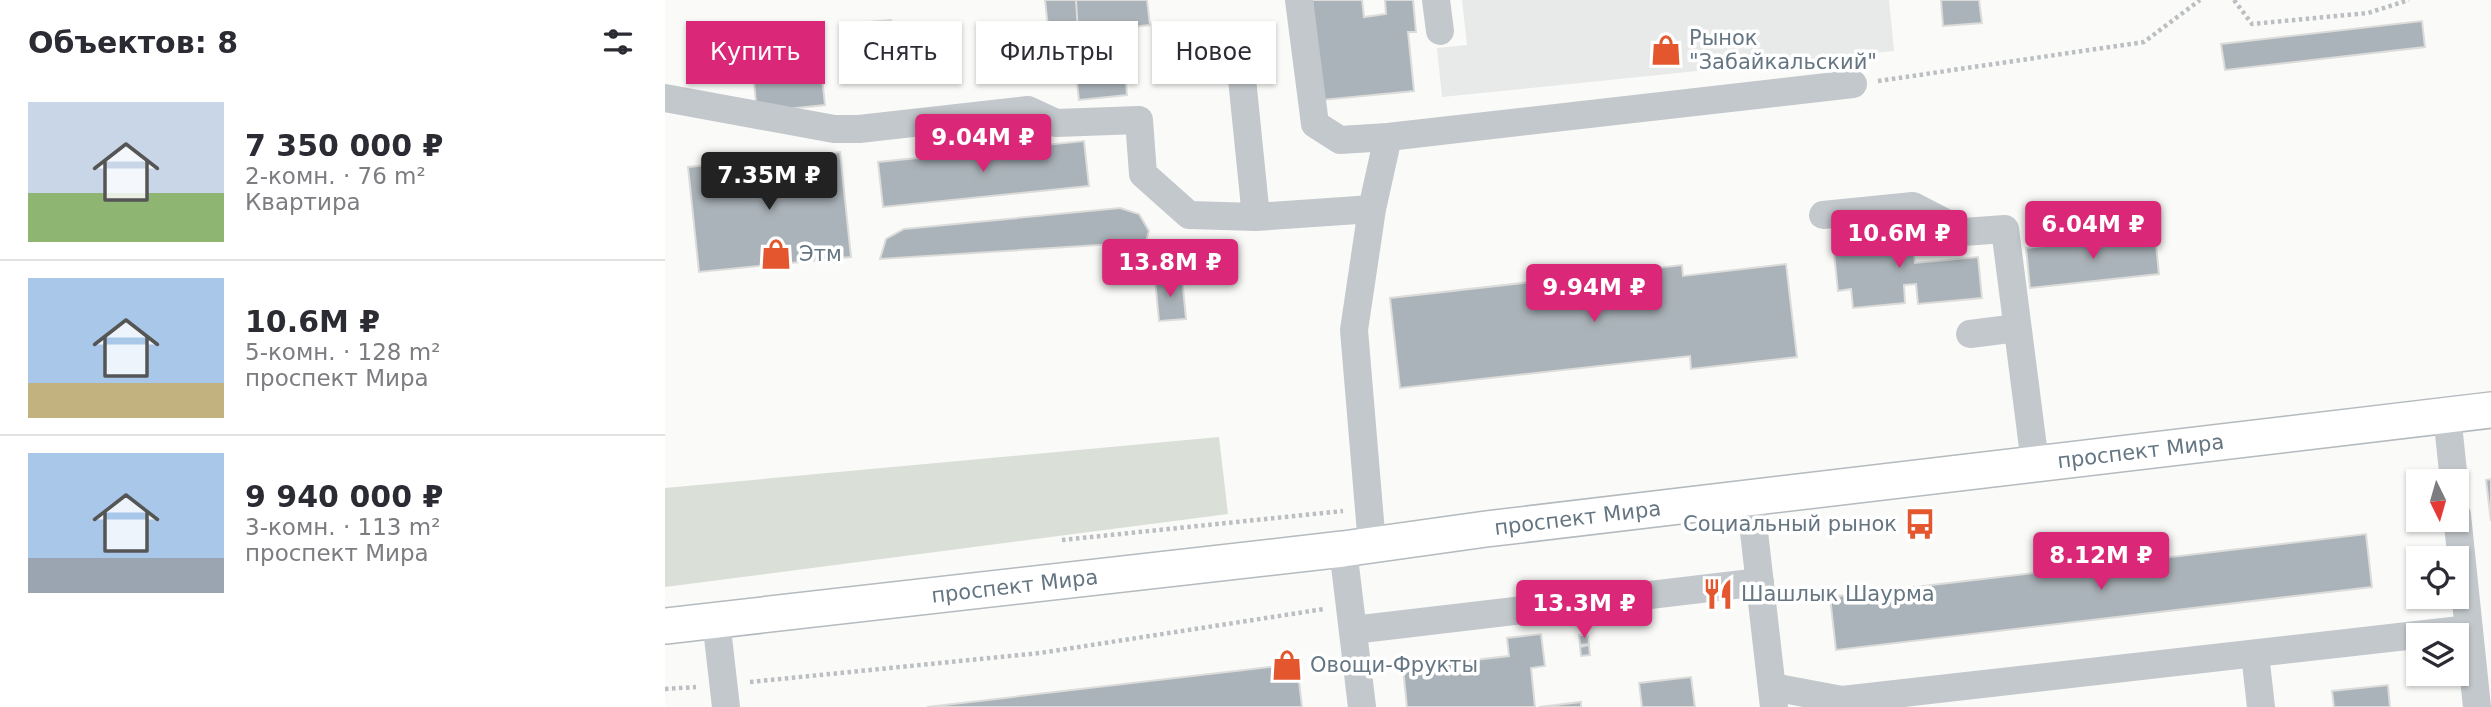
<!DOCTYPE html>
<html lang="ru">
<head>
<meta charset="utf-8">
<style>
  :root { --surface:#fff; --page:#f2f2f3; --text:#2b2b33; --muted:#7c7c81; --line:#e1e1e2; --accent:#db2777 }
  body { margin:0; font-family:"DejaVu Sans",sans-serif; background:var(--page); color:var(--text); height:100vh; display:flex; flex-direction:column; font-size:26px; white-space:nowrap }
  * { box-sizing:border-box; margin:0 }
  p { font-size:23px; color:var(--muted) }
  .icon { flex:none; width:38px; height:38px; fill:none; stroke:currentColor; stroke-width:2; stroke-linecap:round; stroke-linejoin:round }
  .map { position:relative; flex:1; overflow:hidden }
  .side { display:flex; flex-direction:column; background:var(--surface); width:665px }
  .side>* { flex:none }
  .guide { position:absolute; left:21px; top:21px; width:665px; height:63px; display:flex; gap:14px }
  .needle { width:46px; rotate:175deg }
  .buttons { position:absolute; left:1741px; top:469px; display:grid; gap:14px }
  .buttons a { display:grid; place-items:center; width:63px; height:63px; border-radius:0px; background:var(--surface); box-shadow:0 2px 5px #0004; font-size:35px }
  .price { position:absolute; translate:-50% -60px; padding:0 16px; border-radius:7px; background:var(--accent); color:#fff; font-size:23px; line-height:46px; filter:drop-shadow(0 2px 4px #0008) }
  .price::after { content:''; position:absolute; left:50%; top:42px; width:21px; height:16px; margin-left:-10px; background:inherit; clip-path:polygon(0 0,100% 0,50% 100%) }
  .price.selected { background:#222; color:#fff }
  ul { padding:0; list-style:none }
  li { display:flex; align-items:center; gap:21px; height:175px; padding:0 28px }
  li+li { border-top:2px solid var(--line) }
  li span { display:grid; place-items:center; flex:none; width:196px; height:140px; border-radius:0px; color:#555 }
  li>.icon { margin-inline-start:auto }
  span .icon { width:84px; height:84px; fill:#fffc; stroke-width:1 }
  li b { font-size:30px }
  h2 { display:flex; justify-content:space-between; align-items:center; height:84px; padding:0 28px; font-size:30px }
  .tag { padding:0 24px; border-radius:0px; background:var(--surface); box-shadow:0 2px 5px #0004; font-size:24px; line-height:63px }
  .tag.selected { background:var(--accent); color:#fff }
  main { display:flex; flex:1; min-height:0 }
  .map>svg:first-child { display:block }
  .built { fill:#e8e9e9 }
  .green { fill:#dadfd7 }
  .building { fill:#aab3b9; stroke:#dcdcda; stroke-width:2 }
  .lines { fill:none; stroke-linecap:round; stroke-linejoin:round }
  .major-casing { stroke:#b5babe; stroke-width:38 }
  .path { stroke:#bbbfc2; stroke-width:4.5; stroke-dasharray:3.5 3.5; stroke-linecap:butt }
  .minor { stroke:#c3c8cc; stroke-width:28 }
  .major { stroke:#fff; stroke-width:35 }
  .labels { text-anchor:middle; stroke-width:7; stroke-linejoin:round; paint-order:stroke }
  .poi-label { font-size:21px; fill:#657683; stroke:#fff; text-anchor:start }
  .street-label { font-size:21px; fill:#657683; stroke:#fff }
</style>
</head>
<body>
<main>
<section class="side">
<h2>Объектов: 8<svg class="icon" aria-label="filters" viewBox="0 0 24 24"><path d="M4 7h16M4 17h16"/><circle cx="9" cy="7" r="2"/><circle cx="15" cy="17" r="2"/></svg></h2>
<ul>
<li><span style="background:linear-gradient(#c9d6e8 65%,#8fb573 0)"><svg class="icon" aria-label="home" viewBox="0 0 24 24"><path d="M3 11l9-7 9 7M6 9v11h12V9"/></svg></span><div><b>7 350 000 ₽</b><p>2-комн. · 76 m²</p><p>Квартира</p></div></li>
<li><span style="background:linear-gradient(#a9c7e8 75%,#c2b280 0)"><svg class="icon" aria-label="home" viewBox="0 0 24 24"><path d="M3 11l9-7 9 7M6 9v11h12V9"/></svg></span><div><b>10.6M ₽</b><p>5-комн. · 128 m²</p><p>проспект Мира</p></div></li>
<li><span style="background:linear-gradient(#a9c7e8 75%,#9aa5b1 0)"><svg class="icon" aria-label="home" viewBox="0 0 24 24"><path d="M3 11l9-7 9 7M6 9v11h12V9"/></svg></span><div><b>9 940 000 ₽</b><p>3-комн. · 113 m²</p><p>проспект Мира</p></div></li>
</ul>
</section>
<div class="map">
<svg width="1826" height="707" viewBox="0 0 1826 707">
  <rect width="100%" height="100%" fill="#fafaf8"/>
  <path class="built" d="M 797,0 L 1224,0 L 1229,51 L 777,97 L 772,48 L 802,45 Z"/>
  <path class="green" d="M 554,437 L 563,514 L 0,587 L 0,488 Z"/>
  <path class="building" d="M 380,0 L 411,0 L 413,33 L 384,36 Z
    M 411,0 L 482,0 L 485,25 L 413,33 Z
    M 647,0 L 697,0 L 699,17 L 721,14 L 720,0 L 748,0 L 751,32 L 743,32 L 749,91 L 657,100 Z
    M 1276,0 L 1314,0 L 1317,23 L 1278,26 Z
    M 226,20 L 230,63 L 199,66 L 194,23 Z
    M 1757,21 L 1760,47 L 1560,70 L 1556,44 Z
    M 153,39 L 160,105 L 92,112 L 85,45 Z
    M 460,70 L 462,95 L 414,100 L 411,75 Z
    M 419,141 L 424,186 L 218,207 L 213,162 Z
    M 175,152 L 186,257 L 34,272 L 23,167 Z
    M 455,208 L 474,214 L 484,231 L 481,242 L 215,259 L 221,239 L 239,229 Z
    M 1246,225 L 1250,263 L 1313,257 L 1317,298 L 1253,304 L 1251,284 L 1239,285 L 1240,303 L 1188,308 L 1186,289 L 1173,291 L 1167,233 Z
    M 1490,234 L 1494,274 L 1365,288 L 1361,248 Z
    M 1121,264 L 1132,357 L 1026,369 L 1025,356 L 735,388 L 725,298 L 1017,265 L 1018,276 Z
    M 517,277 L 521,319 L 494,321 L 490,279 Z
    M 1826,479 L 1826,521 L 1821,480 Z
    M 1701,534 L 1707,587 L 1171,650 L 1165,597 Z
    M 969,605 L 970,616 L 959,617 L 958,607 Z
    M 876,634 L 880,666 L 866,668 L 870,707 L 742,707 L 738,668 L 844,656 L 842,638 Z
    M 914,635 L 923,635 L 924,644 L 915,645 Z
    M 924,645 L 925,655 L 916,656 L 915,647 Z
    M 632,663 L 637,707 L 262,707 L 622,665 Z
    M 1026,677 L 1030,707 L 977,707 L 974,683 Z
    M 1723,685 L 1725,707 L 1669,707 L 1667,691 Z
    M 916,702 L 916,707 L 874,707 Z"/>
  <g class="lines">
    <defs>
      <g id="major">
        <path id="s1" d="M 0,626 L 678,549 L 821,529 L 1826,410"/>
      </g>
    </defs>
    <use href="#major" class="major-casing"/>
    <path class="path" d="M 1569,0 L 1587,24 L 1703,13 L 1744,0
      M 1213,81 L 1479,42 L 1535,0
      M 397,540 L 678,511
      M 85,682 L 375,653 L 659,609
      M 0,689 L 31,687"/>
    <path class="minor" d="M 634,0 L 650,124 L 675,140 L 723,137 L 707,209 L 689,330 L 707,545
      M 771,0 L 775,31
      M 575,59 L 591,217 L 707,209
      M 0,98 L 169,129 L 194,129 L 363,110 L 391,123 L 474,120 L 478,174 L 524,215 L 591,217
      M 723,137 L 1188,84
      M 1158,215 L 1248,206 L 1298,232 L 1340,229 L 1370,463
      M 1305,334 L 1352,328
      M 1782,415 L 1789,481
      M 1085,497 L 1109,707
      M 1792,515 L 1812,707
      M 678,549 L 697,707
      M 51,620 L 61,707
      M 688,630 L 1095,582
      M 1590,654 L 1596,707
      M 1107,687 L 1177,700 L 1804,629"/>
    <use href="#major" class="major"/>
  </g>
  <defs>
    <symbol id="shop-bare" viewBox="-9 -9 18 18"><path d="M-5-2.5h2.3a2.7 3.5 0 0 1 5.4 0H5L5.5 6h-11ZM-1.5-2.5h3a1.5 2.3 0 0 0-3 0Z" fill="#e4572e" stroke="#fff" stroke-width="2.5" paint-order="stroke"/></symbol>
    <symbol id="bus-bare" viewBox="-9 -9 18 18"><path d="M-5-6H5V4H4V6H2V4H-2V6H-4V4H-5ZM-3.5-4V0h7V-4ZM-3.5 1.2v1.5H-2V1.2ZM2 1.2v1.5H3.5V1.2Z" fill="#e4572e" stroke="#fff" stroke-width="2.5" paint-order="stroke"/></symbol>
    <symbol id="restaurant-bare" viewBox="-9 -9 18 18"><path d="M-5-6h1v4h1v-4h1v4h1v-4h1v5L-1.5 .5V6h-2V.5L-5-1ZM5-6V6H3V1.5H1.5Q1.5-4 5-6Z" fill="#e4572e" stroke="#fff" stroke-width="2.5" paint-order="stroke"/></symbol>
  </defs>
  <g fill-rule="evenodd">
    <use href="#shop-bare" x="979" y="28" width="44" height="44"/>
    <use href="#shop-bare" x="89" y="232" width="44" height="44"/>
    <use href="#bus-bare" x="1233" y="502" width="44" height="44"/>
    <use href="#restaurant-bare" x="1031" y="572" width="44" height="44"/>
    <use href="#shop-bare" x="600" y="643" width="44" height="44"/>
  </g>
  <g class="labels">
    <g class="poi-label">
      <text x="1024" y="45">Рынок<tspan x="1024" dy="24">"Забайкальский"</tspan></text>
      <text x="134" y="261">Этм</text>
      <text x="1232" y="531" text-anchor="end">Социальный рынок</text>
      <text x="1076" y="601">Шашлык Шаурма</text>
      <text x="645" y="672">Овощи-Фрукты</text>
    </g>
    <g class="street-label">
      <text dy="7" stroke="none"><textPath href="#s1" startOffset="1486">проспект Мира</textPath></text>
      <text dy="7" stroke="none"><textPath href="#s1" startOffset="919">проспект Мира</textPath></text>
      <text dy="7" stroke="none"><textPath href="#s1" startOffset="352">проспект Мира</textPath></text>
    </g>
  </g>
</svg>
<div class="buttons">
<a><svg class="needle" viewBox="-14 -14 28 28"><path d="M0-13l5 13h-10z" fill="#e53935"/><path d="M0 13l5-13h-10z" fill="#7c7c81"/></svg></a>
<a><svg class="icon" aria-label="locate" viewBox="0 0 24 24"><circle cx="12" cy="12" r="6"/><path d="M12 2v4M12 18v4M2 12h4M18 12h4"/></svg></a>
<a><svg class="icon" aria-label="layers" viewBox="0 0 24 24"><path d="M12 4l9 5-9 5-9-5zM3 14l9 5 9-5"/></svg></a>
</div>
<b class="price" style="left:318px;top:174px">9.04M ₽</b>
<b class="price selected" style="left:104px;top:212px">7.35M ₽</b>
<b class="price" style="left:1428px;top:261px">6.04M ₽</b>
<b class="price" style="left:1234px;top:270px">10.6M ₽</b>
<b class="price" style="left:505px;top:299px">13.8M ₽</b>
<b class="price" style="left:929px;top:324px">9.94M ₽</b>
<b class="price" style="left:1436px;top:592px">8.12M ₽</b>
<b class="price" style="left:919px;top:640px">13.3M ₽</b>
<div class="guide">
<a class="tag selected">Купить</a>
<a class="tag">Снять</a>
<a class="tag">Фильтры</a>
<a class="tag">Новое</a>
</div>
</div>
</main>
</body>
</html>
